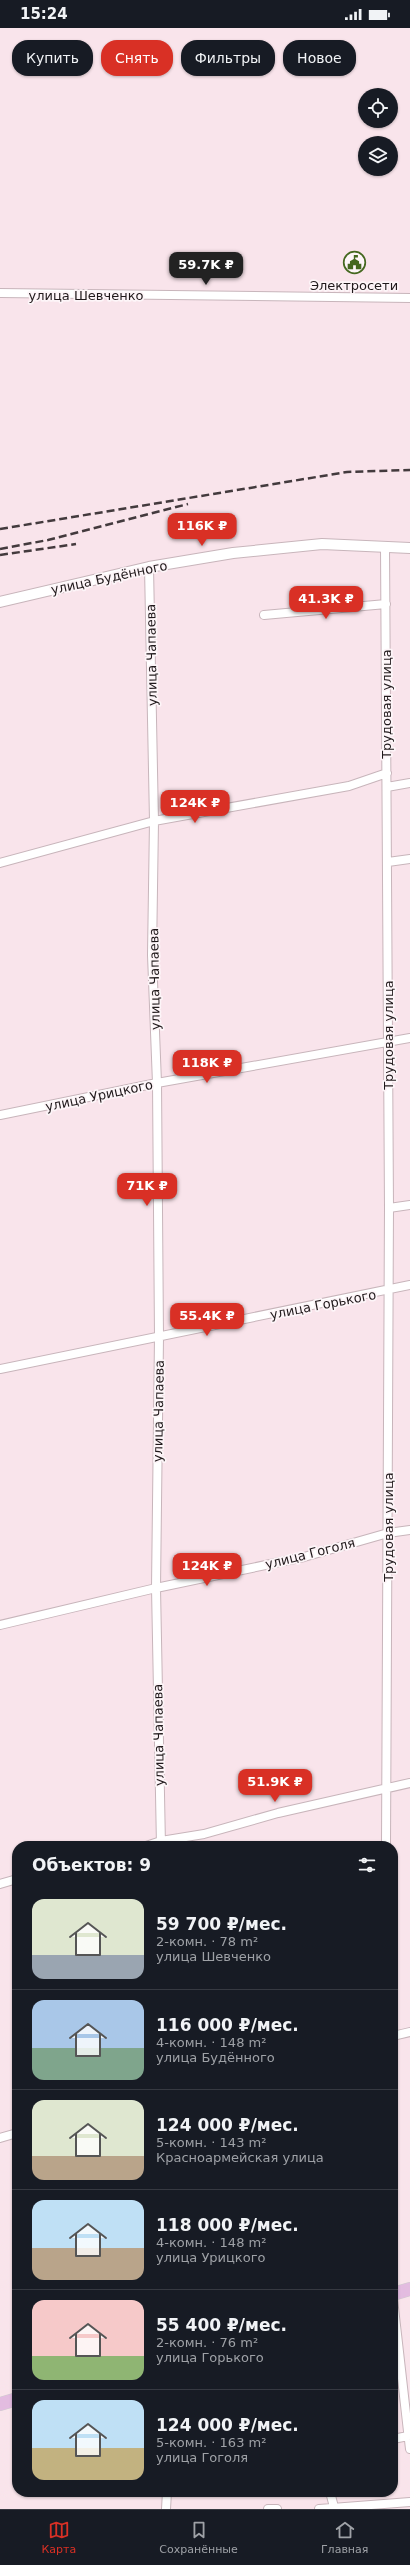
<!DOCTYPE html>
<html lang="ru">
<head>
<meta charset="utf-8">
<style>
  :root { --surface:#171b24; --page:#242831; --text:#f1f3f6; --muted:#9ea1a6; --line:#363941; --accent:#d93025 }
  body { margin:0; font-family:"DejaVu Sans",sans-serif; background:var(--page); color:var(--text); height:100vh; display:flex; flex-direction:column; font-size:15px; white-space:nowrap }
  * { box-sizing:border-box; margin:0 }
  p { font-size:13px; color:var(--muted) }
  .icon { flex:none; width:22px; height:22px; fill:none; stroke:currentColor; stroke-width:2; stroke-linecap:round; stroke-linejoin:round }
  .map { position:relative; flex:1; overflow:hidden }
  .drawer { position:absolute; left:12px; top:1813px; width:386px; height:656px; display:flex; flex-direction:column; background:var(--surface); border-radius:16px; box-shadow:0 1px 3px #0004 }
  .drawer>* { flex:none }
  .banner { position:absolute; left:12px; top:12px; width:386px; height:36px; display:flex; gap:8px }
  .buttons { position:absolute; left:358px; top:60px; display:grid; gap:8px }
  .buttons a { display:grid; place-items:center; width:40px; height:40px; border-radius:50%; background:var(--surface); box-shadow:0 1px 3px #0004; font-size:20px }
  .price { position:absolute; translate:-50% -34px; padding:0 9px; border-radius:8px; background:var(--accent); color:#fff; font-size:13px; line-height:26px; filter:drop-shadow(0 1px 2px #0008) }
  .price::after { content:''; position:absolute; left:50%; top:24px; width:12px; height:9px; margin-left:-6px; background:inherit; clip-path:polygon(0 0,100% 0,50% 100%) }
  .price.on { background:#222; color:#fff }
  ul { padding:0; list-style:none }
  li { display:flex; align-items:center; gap:12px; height:100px; padding:0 20px }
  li+li { border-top:1px solid var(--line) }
  li span { display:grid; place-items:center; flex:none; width:112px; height:80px; border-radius:12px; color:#555 }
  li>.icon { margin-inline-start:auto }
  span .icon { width:48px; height:48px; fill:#fffc; stroke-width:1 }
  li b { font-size:17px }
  h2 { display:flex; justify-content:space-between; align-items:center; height:48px; padding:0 20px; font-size:17px }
  .tag { padding:0 14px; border-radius:16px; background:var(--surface); box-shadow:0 1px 3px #0004; font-size:14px; line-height:36px }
  .tag.on { background:var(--accent); color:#fff }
  .status { display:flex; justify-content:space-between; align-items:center; height:28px; padding:0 20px; background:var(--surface); direction:ltr }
  .status svg { height:11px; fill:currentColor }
  .dock { display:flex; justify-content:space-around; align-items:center; height:56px; border-top:1px solid var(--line); background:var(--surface); font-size:11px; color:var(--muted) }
  .dock a { display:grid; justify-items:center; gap:2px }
  .dock .on { color:var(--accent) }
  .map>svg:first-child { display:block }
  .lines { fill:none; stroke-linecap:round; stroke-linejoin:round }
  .minor-casing { stroke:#c8b5bb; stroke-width:10 }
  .tertiary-casing { stroke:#c8b5bb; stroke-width:12 }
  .primary-casing { stroke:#cecccd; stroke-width:14 }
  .minor { stroke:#fff; stroke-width:8 }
  .tertiary { stroke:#fff; stroke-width:10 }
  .primary { stroke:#e3bce0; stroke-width:13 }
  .rail { stroke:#433a3d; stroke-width:2.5; stroke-dasharray:8 4; stroke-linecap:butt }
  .labels { text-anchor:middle; stroke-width:3.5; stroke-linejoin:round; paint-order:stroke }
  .poi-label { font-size:13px; fill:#20191b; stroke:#fdf5f8 }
  .street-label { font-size:13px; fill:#20191b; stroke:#fdf5f8 }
</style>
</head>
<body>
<div class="status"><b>15:24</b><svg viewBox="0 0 49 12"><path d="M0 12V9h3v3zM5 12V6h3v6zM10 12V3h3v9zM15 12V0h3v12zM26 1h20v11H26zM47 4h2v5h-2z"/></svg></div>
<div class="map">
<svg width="410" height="2481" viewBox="0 0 410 2481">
  <rect width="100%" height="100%" fill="#f9e4eb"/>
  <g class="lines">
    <defs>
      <path id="minor" d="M 0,265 L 410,270
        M 385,519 L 389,1180 L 386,1818
        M 149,539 L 154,793 L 152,927 L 157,1055 L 159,1309 L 156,1560 L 161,1818
        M 264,587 L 386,576
        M 387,759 L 410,755
        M 388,834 L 410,831
        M 0,835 L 154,793 L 349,758 L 387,745
        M 0,1087 L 157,1055 L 410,1010
        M 389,1180 L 410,1177
        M 0,1341 L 410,1257
        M 0,1597 L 156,1560 L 304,1529 L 388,1505 L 410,1502
        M 146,1818 L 161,1813 L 204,1806 L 278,1785 L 410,1755
        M 0,1856 L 17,1851
        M 393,2008 L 410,2004
        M 0,2110 L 17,2105
        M 393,2271 L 410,2421
        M 393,2411 L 408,2408
        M 330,2464 L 334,2479
        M 166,2481 L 167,2464
        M 268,2481 L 277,2481
        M 319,2481 L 410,2474"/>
      <path id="tertiary" d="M 0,574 L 149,539 L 233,525 L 322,516 L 410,520"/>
      <path id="primary" d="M 393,2266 L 410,2261
        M 0,2376 L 17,2371"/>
    </defs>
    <use href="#minor" class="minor-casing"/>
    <use href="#tertiary" class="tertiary-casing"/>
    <use href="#primary" class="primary-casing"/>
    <use href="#minor" class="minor"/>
    <use href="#tertiary" class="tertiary"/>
    <use href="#primary" class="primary"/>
    <path class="rail" d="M 0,501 L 347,444 L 410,442
      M 0,521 L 48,512 L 188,476
      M 0,527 L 76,516"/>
  </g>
  <defs>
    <symbol id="civic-ring" viewBox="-11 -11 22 22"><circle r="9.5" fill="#fdf5f8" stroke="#456820" stroke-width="1.5"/><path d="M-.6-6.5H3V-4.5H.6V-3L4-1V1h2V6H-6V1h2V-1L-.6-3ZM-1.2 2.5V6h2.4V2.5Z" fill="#456820"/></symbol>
  </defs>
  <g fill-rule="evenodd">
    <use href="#civic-ring" x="342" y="222" width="25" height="25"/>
  </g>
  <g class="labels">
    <g class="poi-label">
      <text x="354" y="262">Электросети</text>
    </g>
    <g class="street-label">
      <text x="86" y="272">улица Шевченко</text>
      <text transform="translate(109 549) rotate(-12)" y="5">улица Будённого</text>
      <text transform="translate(151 627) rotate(-91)" y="5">улица Чапаева</text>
      <text transform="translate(386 676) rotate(-90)" y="5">Трудовая улица</text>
      <text transform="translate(154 951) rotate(-91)" y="5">улица Чапаева</text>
      <text transform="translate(388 1007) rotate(-90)" y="5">Трудовая улица</text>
      <text transform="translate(99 1067) rotate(-12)" y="5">улица Урицкого</text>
      <text transform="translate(323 1276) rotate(-11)" y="5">улица Горького</text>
      <text transform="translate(158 1383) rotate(-89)" y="5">улица Чапаева</text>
      <text transform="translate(388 1499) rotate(-90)" y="5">Трудовая улица</text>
      <text transform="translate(310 1525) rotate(-14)" y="5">улица Гоголя</text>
      <text transform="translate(158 1707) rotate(-91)" y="5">улица Чапаева</text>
    </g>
  </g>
</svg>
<div class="buttons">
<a><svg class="icon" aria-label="locate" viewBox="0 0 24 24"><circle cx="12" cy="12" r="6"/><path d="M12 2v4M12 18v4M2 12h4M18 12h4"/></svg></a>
<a><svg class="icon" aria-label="layers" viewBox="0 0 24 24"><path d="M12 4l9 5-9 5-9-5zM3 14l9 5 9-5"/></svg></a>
</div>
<b class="price on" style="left:206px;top:258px">59.7K ₽</b>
<b class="price" style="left:202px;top:519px">116K ₽</b>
<b class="price" style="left:326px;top:592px">41.3K ₽</b>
<b class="price" style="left:195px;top:796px">124K ₽</b>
<b class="price" style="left:207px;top:1056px">118K ₽</b>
<b class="price" style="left:147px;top:1179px">71K ₽</b>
<b class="price" style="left:207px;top:1309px">55.4K ₽</b>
<b class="price" style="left:207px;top:1559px">124K ₽</b>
<b class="price" style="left:275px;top:1775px">51.9K ₽</b>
<div class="banner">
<a class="tag">Купить</a>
<a class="tag on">Снять</a>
<a class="tag">Фильтры</a>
<a class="tag">Новое</a>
</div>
<section class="drawer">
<h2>Объектов: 9<svg class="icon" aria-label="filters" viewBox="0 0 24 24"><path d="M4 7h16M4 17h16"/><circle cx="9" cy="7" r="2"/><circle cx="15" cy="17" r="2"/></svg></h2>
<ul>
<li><span style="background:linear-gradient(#dfe7d0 70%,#9aa5b1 0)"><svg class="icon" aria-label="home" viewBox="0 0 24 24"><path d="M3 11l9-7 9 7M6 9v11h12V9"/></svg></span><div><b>59 700 ₽/мес.</b><p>2-комн. · 78 m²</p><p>улица Шевченко</p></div></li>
<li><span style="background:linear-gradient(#a9c7e8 60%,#7fa58c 0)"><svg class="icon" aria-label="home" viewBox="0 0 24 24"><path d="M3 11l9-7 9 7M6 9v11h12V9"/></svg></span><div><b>116 000 ₽/мес.</b><p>4-комн. · 148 m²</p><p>улица Будённого</p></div></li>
<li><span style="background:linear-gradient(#dfe7d0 70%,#b9a48a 0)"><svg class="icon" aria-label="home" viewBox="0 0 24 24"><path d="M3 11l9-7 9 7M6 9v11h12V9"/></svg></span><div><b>124 000 ₽/мес.</b><p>5-комн. · 143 m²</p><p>Красноармейская улица</p></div></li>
<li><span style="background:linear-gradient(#bfe0f5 60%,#b9a48a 0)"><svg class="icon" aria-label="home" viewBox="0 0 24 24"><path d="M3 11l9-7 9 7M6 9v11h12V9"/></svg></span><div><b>118 000 ₽/мес.</b><p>4-комн. · 148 m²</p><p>улица Урицкого</p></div></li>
<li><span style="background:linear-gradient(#f6c9c9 70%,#8fb573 0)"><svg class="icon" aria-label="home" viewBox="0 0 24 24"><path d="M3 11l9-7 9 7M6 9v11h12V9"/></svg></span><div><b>55 400 ₽/мес.</b><p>2-комн. · 76 m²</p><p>улица Горького</p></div></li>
<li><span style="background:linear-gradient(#bfe0f5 60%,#c2b280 0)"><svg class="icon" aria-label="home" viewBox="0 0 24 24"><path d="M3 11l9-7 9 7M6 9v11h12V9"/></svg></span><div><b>124 000 ₽/мес.</b><p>5-комн. · 163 m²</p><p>улица Гоголя</p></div></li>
</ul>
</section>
</div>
<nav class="dock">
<a class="on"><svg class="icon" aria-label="map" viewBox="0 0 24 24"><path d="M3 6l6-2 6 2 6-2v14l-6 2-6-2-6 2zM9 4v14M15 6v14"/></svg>Карта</a>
<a><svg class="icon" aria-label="saved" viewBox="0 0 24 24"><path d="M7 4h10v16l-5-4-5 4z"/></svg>Сохранённые</a>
<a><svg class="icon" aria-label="home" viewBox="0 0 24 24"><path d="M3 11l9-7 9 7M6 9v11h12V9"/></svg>Главная</a>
</nav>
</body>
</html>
